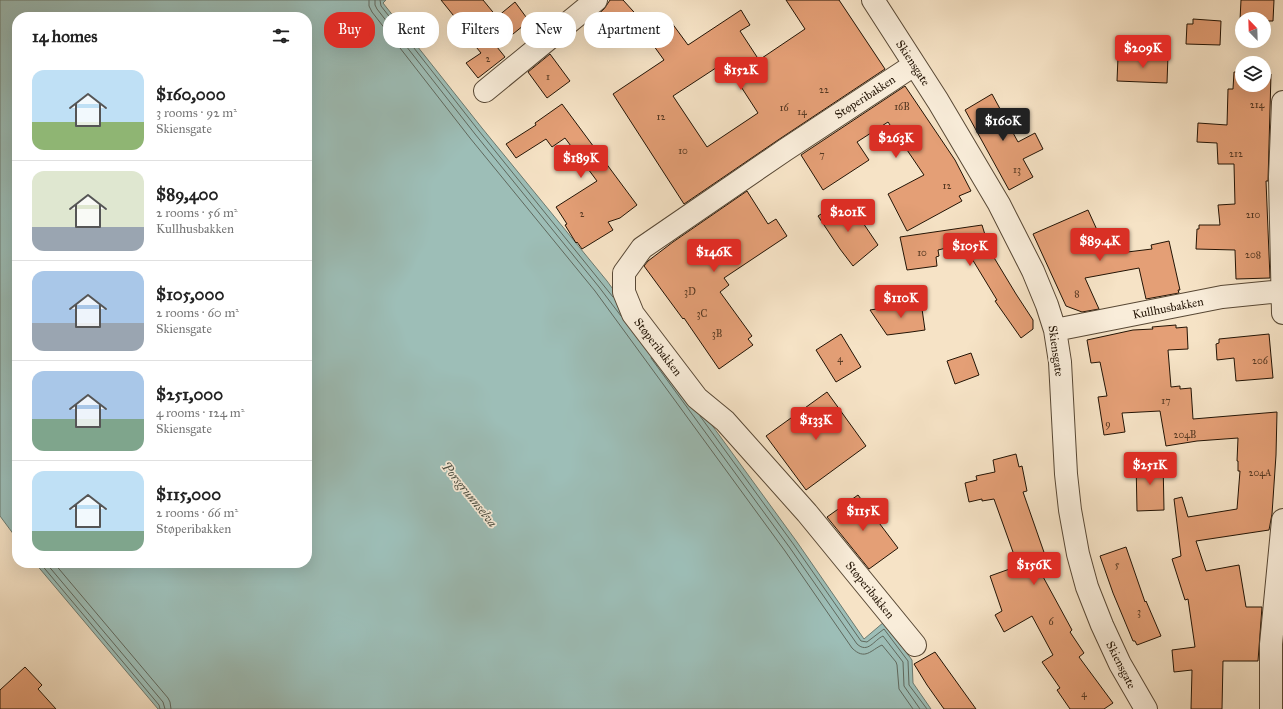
<!DOCTYPE html>
<html lang="en">
<head>
<meta charset="utf-8">
<style>
  :root { --surface:#fff; --page:#f2f2f2; --text:#222; --muted:#767676; --line:#e0e0e0; --accent:#d93025 }
  body { margin:0; font-family:"IM FELL Great Primer",serif; background:var(--page); color:var(--text); height:100vh; display:flex; flex-direction:column; font-size:15px; white-space:nowrap }
  * { box-sizing:border-box; margin:0 }
  p { font-size:13px; color:var(--muted) }
  .icon { flex:none; width:22px; height:22px; fill:none; stroke:currentColor; stroke-width:2; stroke-linecap:round; stroke-linejoin:round }
  .map { position:relative; flex:1; overflow:hidden }
  .details { position:absolute; left:12px; top:12px; width:300px; height:556px; display:flex; flex-direction:column; background:var(--surface); border-radius:16px; box-shadow:0 4px 16px #0002 }
  .details>* { flex:none }
  .top-card { position:absolute; left:324px; top:12px; width:380px; height:36px; display:flex; gap:8px }
  .needle { width:26px; rotate:337deg }
  .tools { position:absolute; left:1235px; top:12px; display:grid; gap:8px }
  .tools a { display:grid; place-items:center; width:36px; height:36px; border-radius:50%; background:var(--surface); box-shadow:0 4px 16px #0002; font-size:20px }
  .price { position:absolute; translate:-50% -34px; padding:0 9px; border-radius:4px; background:var(--accent); color:#fff; font-size:13px; line-height:26px; filter:drop-shadow(0 1px 2px #0008) }
  .price::after { content:''; position:absolute; left:50%; top:24px; width:12px; height:9px; margin-left:-6px; background:inherit; clip-path:polygon(0 0,100% 0,50% 100%) }
  .price.on { background:#222; color:#fff }
  ul { padding:0; list-style:none }
  li { display:flex; align-items:center; gap:12px; height:100px; padding:0 20px }
  li+li { border-top:1px solid var(--line) }
  li span { display:grid; place-items:center; flex:none; width:112px; height:80px; border-radius:12px; color:#555 }
  li>.icon { margin-inline-start:auto }
  span .icon { width:48px; height:48px; fill:#fffc; stroke-width:1 }
  li b { font-size:17px }
  h2 { display:flex; justify-content:space-between; align-items:center; height:48px; padding:0 20px; font-size:17px }
  .pill { padding:0 14px; border-radius:16px; background:var(--surface); box-shadow:0 4px 16px #0002; font-size:14px; line-height:36px }
  .pill.on { background:var(--accent); color:#fff }
  .map>svg:first-child { display:block }
  .water { fill:#9dbeb7; stroke:#6c7a70 }
  .lines { fill:none; stroke-linecap:round; stroke-linejoin:round }
  .shore { stroke:#60695e; stroke-width:1 }
  .building { fill:#e49f76; stroke:#231405; fill-rule:evenodd }
  .minor-casing { stroke:#584835; stroke-width:24 }
  .minor { stroke:#f9edda; stroke-width:22 }
  .labels { text-anchor:middle; stroke-width:3.5; stroke-linejoin:round; paint-order:stroke }
  .number-label { font-size:10px; fill:#533721 }
  .street-label { font-size:12px; fill:#231405; stroke:#f9edda }
  .water-label { font-size:13px; font-style:italic; fill:#4e5043; stroke:#f9edda }
</style>
</head>
<body>
<div class="map">
<svg width="1283" height="709" viewBox="0 0 1283 709">
  <rect width="100%" height="100%" fill="#f6e3c6"/>
  <filter id="stains"><feTurbulence type="fractalNoise" baseFrequency=".005" numOctaves="4"/><feColorMatrix values="0 0 0 0 .2 0 0 0 0 .09 0 0 0 0 .02 0 0 0 .5 -.17"/></filter>
  <radialGradient id="worn" r=".72"><stop offset=".6" stop-color="#630" stop-opacity="0"/><stop offset="1" stop-color="#630" stop-opacity=".3"/></radialGradient>
  <path class="water" d="M 0,0 L 386,0 L 383,3 L 482,128 L 607,281 L 797,542 L 864,639 L 884,622 L 912,660 L 913,683 L 931,709 L 158,709 L 35,563 L 307,563 L 307,17 L 17,17 L 17,539 L 0,516 Z"/>
  <g class="lines">
    <path class="shore" d="M 369,0 L 369,6 L 372,12 L 470,138 L 595,291 L 785,551 L 852,648 C 865,661 871,650 882,645 L 896,662 L 897,665 L 899,689 L 913,709
      M 375,0 L 375,5 L 377,9 L 475,134 L 599,287 L 621,316
      M 380,0 L 381,6 L 479,131 L 613,297
      M 651,358 L 790,548 L 857,644 C 868,654 874,640 883,636 L 903,662 L 904,686 L 920,709
      M 700,416 L 794,545 L 861,641 L 867,642 L 884,629 L 908,661 L 909,685 L 927,709
      M 40,563 L 159,705 L 160,709
      M 46,563 L 163,702 L 165,709
      M 54,563 L 168,698 L 170,702 L 171,709"/>
  </g>
  <path class="building" d="M 441,0 L 483,0 L 497,17 L 515,2 L 529,21 L 497,47 L 505,57 L 478,78 L 466,63 L 481,53 L 472,42 L 474,41 Z
    M 610,0 L 623,0 L 643,22 L 616,45 L 593,19 L 604,9 Z
    M 786,0 L 839,0 L 885,69 L 778,140 L 684,204 L 613,94 L 664,60 L 643,31 L 666,15 L 688,45 L 741,10 L 750,25 L 740,31 L 759,60 L 805,29 ZM 725,62 L 758,113 L 707,147 L 673,96 Z
    M 1241,0 L 1274,0 L 1273,21 L 1264,21 L 1264,19 L 1242,19 L 1240,20 Z
    M 1193,19 L 1221,21 L 1220,45 L 1186,44 L 1187,24 L 1193,24 Z
    M 550,54 L 570,81 L 547,98 L 528,72 Z
    M 1139,54 L 1168,55 L 1167,83 L 1117,81 L 1118,57 L 1139,58 Z
    M 1234,72 L 1242,72 L 1242,85 L 1264,85 L 1264,74 L 1271,74 L 1268,181 L 1266,181 L 1270,278 L 1236,279 L 1235,250 L 1196,249 L 1197,229 L 1199,229 L 1199,225 L 1220,225 L 1218,205 L 1235,204 L 1234,164 L 1218,164 L 1217,143 L 1197,142 L 1198,123 L 1227,125 L 1228,89 L 1233,89 Z
    M 905,86 L 955,160 L 971,191 L 959,196 L 962,201 L 907,231 L 888,194 L 924,175 L 888,122 L 857,142 L 869,160 L 823,190 L 801,155 Z
    M 992,94 L 1018,142 L 1035,133 L 1043,149 L 1023,159 L 1033,177 L 1009,190 L 965,110 Z
    M 562,104 L 637,205 L 620,218 L 608,222 L 613,230 L 582,249 L 577,242 L 576,243 L 565,225 L 567,224 L 556,207 L 597,181 L 565,138 L 552,147 L 546,139 L 516,158 L 506,144 L 536,125 L 535,123 Z
    M 747,191 L 768,224 L 776,219 L 787,236 L 724,278 L 729,285 L 720,292 L 752,336 L 748,339 L 753,345 L 719,369 L 684,318 L 683,319 L 644,266 L 648,261 L 673,242 Z
    M 839,202 L 850,219 L 857,214 L 878,245 L 853,266 L 840,249 L 818,216 Z
    M 1088,210 L 1107,252 L 1118,249 L 1119,253 L 1152,249 L 1151,245 L 1169,241 L 1180,290 L 1178,290 L 1179,293 L 1146,299 L 1139,268 L 1085,278 L 1099,309 L 1082,312 L 1066,306 L 1033,234 Z
    M 982,225 L 990,251 L 1016,294 L 1033,320 L 1033,329 L 1021,338 L 995,301 L 997,300 L 963,244 L 938,250 L 939,256 L 936,257 L 937,266 L 907,270 L 900,237 Z
    M 921,302 L 925,330 L 911,332 L 887,335 L 870,310 Z
    M 1176,325 L 1176,328 L 1187,327 L 1188,349 L 1168,350 L 1171,387 L 1180,386 L 1180,389 L 1191,388 L 1193,419 L 1277,412 L 1276,455 L 1272,514 L 1269,530 L 1196,541 L 1206,571 L 1239,565 L 1246,607 L 1262,607 L 1258,661 L 1223,661 L 1222,709 L 1191,709 L 1192,670 L 1174,672 L 1172,650 L 1195,647 L 1188,599 L 1185,600 L 1172,559 L 1181,556 L 1174,499 L 1182,497 L 1188,517 L 1237,509 L 1240,471 L 1238,471 L 1238,461 L 1237,461 L 1238,438 L 1197,441 L 1166,446 L 1160,411 L 1122,413 L 1125,432 L 1104,435 L 1098,397 L 1107,396 L 1100,362 L 1091,363 L 1087,340 L 1133,330 L 1153,329 L 1152,327 Z
    M 841,334 L 861,367 L 836,382 L 816,350 Z
    M 1269,334 L 1273,378 L 1236,381 L 1234,358 L 1217,360 L 1216,344 L 1219,343 L 1219,339 Z
    M 971,353 L 979,375 L 955,384 L 947,361 Z
    M 827,392 L 866,446 L 806,490 L 766,436 Z
    M 1016,454 L 1019,467 L 1022,466 L 1027,491 L 1023,492 L 1046,558 L 1035,562 L 1072,630 L 1070,632 L 1084,653 L 1079,657 L 1113,703 L 1104,709 L 1070,709 L 1057,690 L 1060,688 L 1042,662 L 1053,655 L 1032,616 L 1004,632 L 995,615 L 1002,611 L 990,576 L 1018,566 L 994,499 L 982,501 L 982,499 L 969,502 L 965,483 L 977,480 L 976,476 L 995,472 L 993,460 Z
    M 1163,460 L 1164,510 L 1137,511 L 1136,461 Z
    M 858,495 L 898,548 L 869,569 L 827,517 Z
    M 1126,547 L 1145,602 L 1146,601 L 1161,636 L 1137,645 L 1135,641 L 1133,641 L 1113,593 L 1100,556 Z
    M 935,652 L 976,709 L 944,709 L 927,685 L 914,664 Z
    M 25,667 L 42,685 L 38,689 L 56,709 L 0,709 L 0,690 Z"/>
  <g class="lines">
    <defs>
      <path id="minor" d="M 873,0 L 938,101 L 999,204 L 1033,271 L 1047,305 L 1055,330 L 1060,362 L 1066,474 L 1070,510 L 1078,554 L 1087,587 L 1102,625 L 1120,664 L 1146,709
        M 914,65 L 785,150 L 642,248 L 624,273 L 624,292 L 633,314 L 697,398 L 725,421 L 807,513 L 915,645
        M 485,91 L 596,0
        M 1283,102 L 1280,177 L 1283,313
        M 1055,330 L 1222,297 L 1282,291
        M 1271,709 L 1271,644 L 1283,520"/>
    </defs>
    <use href="#minor" class="minor-casing"/>
    <use href="#minor" class="minor"/>
  </g>
  <g class="labels">
    <g class="number-label">
      <text x="488" y="62">2</text>
      <text x="548" y="80">1</text>
      <text x="824" y="93">22</text>
      <text x="1257" y="108">214</text>
      <text x="902" y="110">16B</text>
      <text x="784" y="111">16</text>
      <text x="802" y="115">14</text>
      <text x="661" y="120">12</text>
      <text x="683" y="154">10</text>
      <text x="1236" y="157">212</text>
      <text x="822" y="158">7</text>
      <text x="1017" y="173">13</text>
      <text x="947" y="189">12</text>
      <text x="582" y="217">2</text>
      <text x="1253" y="218">210</text>
      <text x="922" y="256">10</text>
      <text x="1253" y="258">208</text>
      <text x="690" y="295">3D</text>
      <text x="1077" y="297">8</text>
      <text x="702" y="317">3C</text>
      <text x="717" y="337">3B</text>
      <text x="840" y="362">4</text>
      <text x="1260" y="364">206</text>
      <text x="1166" y="404">17</text>
      <text x="1108" y="427">9</text>
      <text x="1185" y="438">204B</text>
      <text x="1260" y="476">204A</text>
      <text x="1117" y="568">5</text>
      <text x="1139" y="615">3</text>
      <text x="1051" y="625">6</text>
      <text x="1084" y="697">4</text>
    </g>
    <g class="street-label">
      <text transform="translate(913 63) rotate(57)" y="4">Skiensgate</text>
      <text transform="translate(865 97) rotate(-33)" y="4">Støperibakken</text>
      <text transform="translate(1168 308) rotate(-11)" y="4">Kullhusbakken</text>
      <text transform="translate(658 347) rotate(52)" y="4">Støperibakken</text>
      <text transform="translate(1056 351) rotate(82)" y="4">Skiensgate</text>
      <text transform="translate(870 590) rotate(51)" y="4">Støperibakken</text>
      <text transform="translate(1121 665) rotate(63)" y="4">Skiensgate</text>
    </g>
    <g class="water-label">
      <text transform="translate(470 494) rotate(51)" y="5">Porsgrunnselva</text>
    </g>
  </g>
  <rect width="100%" height="100%" filter="url(#stains)"/>
  <rect width="100%" height="100%" fill="url(#worn)"/>
</svg>
<div class="tools">
<a><svg class="needle" viewBox="-14 -14 28 28"><path d="M0-13l5 13h-10z" fill="#e53935"/><path d="M0 13l5-13h-10z" fill="#767676"/></svg></a>
<a><svg class="icon" aria-label="layers" viewBox="0 0 24 24"><path d="M12 4l9 5-9 5-9-5zM3 14l9 5 9-5"/></svg></a>
</div>
<b class="price" style="left:1143px;top:69px">$209K</b>
<b class="price" style="left:741px;top:91px">$152K</b>
<b class="price on" style="left:1003px;top:142px">$160K</b>
<b class="price" style="left:896px;top:159px">$263K</b>
<b class="price" style="left:581px;top:179px">$189K</b>
<b class="price" style="left:848px;top:233px">$201K</b>
<b class="price" style="left:1100px;top:262px">$89.4K</b>
<b class="price" style="left:970px;top:267px">$105K</b>
<b class="price" style="left:714px;top:273px">$146K</b>
<b class="price" style="left:901px;top:319px">$110K</b>
<b class="price" style="left:816px;top:441px">$133K</b>
<b class="price" style="left:1150px;top:486px">$251K</b>
<b class="price" style="left:863px;top:532px">$115K</b>
<b class="price" style="left:1034px;top:586px">$156K</b>
<div class="top-card">
<a class="pill on">Buy</a>
<a class="pill">Rent</a>
<a class="pill">Filters</a>
<a class="pill">New</a>
<a class="pill">Apartment</a>
</div>
<section class="details">
<h2>14 homes<svg class="icon" aria-label="filters" viewBox="0 0 24 24"><path d="M4 7h16M4 17h16"/><circle cx="9" cy="7" r="2"/><circle cx="15" cy="17" r="2"/></svg></h2>
<ul>
<li><span style="background:linear-gradient(#bfe0f5 65%,#8fb573 0)"><svg class="icon" aria-label="home" viewBox="0 0 24 24"><path d="M3 11l9-7 9 7M6 9v11h12V9"/></svg></span><div><b>$160,000</b><p>3 rooms · 92 m²</p><p>Skiensgate</p></div></li>
<li><span style="background:linear-gradient(#dfe7d0 70%,#9aa5b1 0)"><svg class="icon" aria-label="home" viewBox="0 0 24 24"><path d="M3 11l9-7 9 7M6 9v11h12V9"/></svg></span><div><b>$89,400</b><p>2 rooms · 56 m²</p><p>Kullhusbakken</p></div></li>
<li><span style="background:linear-gradient(#a9c7e8 65%,#9aa5b1 0)"><svg class="icon" aria-label="home" viewBox="0 0 24 24"><path d="M3 11l9-7 9 7M6 9v11h12V9"/></svg></span><div><b>$105,000</b><p>2 rooms · 60 m²</p><p>Skiensgate</p></div></li>
<li><span style="background:linear-gradient(#a9c7e8 60%,#7fa58c 0)"><svg class="icon" aria-label="home" viewBox="0 0 24 24"><path d="M3 11l9-7 9 7M6 9v11h12V9"/></svg></span><div><b>$251,000</b><p>4 rooms · 124 m²</p><p>Skiensgate</p></div></li>
<li><span style="background:linear-gradient(#bfe0f5 75%,#7fa58c 0)"><svg class="icon" aria-label="home" viewBox="0 0 24 24"><path d="M3 11l9-7 9 7M6 9v11h12V9"/></svg></span><div><b>$115,000</b><p>2 rooms · 66 m²</p><p>Støperibakken</p></div></li>
</ul>
</section>
</div>
</body>
</html>
